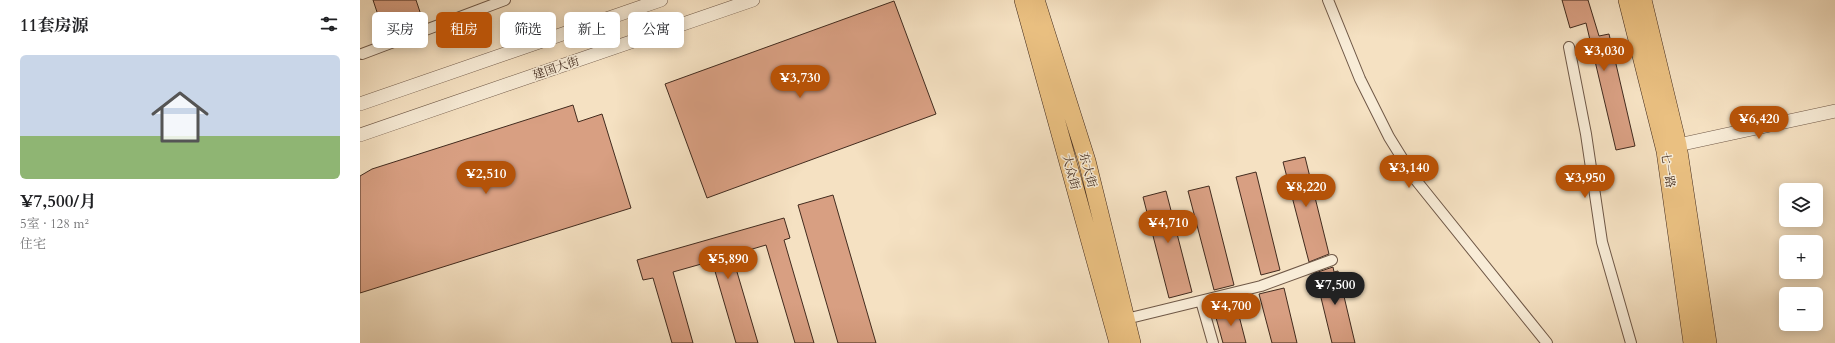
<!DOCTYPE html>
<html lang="zh">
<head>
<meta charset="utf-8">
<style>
  :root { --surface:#fff; --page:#f6f6f6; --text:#202124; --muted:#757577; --accent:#b45309 }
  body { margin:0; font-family:Cardo,"Noto Serif SC",serif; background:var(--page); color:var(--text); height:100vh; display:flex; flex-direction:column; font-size:15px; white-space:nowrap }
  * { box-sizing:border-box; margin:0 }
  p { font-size:13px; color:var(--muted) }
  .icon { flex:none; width:22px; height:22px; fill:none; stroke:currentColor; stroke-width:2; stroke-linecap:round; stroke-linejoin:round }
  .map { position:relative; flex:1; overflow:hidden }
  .details { display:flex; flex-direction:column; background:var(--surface); width:360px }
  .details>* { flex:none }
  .top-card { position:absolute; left:12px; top:12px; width:380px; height:36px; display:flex; gap:8px }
  .fabs { position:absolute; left:1419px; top:183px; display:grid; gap:8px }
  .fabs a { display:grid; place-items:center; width:44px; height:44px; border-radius:6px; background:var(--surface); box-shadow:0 2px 10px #0003; font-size:20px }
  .price { position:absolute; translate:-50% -34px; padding:0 9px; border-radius:14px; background:var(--accent); color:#fff; font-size:13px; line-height:26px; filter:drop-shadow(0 1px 2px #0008) }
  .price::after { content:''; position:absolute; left:50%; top:24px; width:12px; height:9px; margin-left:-6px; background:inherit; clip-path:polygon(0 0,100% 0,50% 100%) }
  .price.current { background:#222; color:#fff }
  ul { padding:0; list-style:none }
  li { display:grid; align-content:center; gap:8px; height:212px; padding:0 20px }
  li span { display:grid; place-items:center; height:124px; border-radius:6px; color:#555 }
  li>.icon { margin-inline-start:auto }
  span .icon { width:72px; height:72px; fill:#fffc; stroke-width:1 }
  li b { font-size:17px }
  h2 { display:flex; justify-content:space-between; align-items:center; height:48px; padding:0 20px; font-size:17px }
  .tag { padding:0 14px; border-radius:6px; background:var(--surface); box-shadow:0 2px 10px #0003; font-size:14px; line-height:36px }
  .tag.current { background:var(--accent); color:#fff }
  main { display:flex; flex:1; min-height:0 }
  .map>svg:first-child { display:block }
  .building { fill:#d89f82; stroke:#422b1e }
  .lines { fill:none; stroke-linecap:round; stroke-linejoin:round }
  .minor-casing { stroke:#6f5847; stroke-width:12 }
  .tertiary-casing { stroke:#6f5847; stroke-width:14 }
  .primary-casing { stroke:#422b1e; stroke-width:18 }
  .minor { stroke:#f8ecd7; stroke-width:10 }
  .tertiary { stroke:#f8ecd7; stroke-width:13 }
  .primary { stroke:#eac081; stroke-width:17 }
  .labels { text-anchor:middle; stroke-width:3; stroke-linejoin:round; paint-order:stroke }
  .street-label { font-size:12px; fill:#422b1e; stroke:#f8ecd7 }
</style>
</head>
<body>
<main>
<section class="details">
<h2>11套房源<svg class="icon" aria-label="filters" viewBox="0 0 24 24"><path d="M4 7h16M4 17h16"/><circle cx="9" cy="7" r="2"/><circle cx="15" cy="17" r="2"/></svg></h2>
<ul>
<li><span style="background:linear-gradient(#c9d6e8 65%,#8fb573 0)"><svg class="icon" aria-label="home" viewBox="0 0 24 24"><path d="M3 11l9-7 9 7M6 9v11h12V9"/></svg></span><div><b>¥7,500/月</b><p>5室 · 128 m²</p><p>住宅</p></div></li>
</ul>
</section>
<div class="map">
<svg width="1475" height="343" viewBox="0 0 1475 343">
  <rect width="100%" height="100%" fill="#f5e1c2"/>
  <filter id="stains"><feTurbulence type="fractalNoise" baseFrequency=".005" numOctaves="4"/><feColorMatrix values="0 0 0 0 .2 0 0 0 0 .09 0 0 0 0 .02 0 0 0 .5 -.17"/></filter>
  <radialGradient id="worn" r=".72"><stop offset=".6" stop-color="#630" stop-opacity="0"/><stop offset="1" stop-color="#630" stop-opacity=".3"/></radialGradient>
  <path class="building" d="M 13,0 L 56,0 L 63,21 L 24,33 Z
    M 1202,0 L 1228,0 L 1239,36 L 1249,34 L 1275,146 L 1256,150 L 1226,23 L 1210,28 Z
    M 534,1 L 576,114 L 347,198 L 305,84 Z
    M 213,105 L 218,122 L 242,114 L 271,208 L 0,293 L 0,176 L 12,169 Z
    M 945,157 L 969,254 L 949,262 L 923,162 Z
    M 896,172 L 920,270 L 901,275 L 876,177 Z
    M 849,186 L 874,285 L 854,290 L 828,191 Z
    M 806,191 L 832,292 L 809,298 L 783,197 Z
    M 473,195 L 516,343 L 478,343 L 438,205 Z
    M 424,218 L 430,238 L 424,240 L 454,343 L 435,343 L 406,245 L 372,255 L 398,343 L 376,343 L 352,261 L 313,272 L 333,343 L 312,343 L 293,278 L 283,280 L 277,260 Z
    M 973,267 L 974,272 L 978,271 L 995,343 L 972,343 L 955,273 Z
    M 924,288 L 937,343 L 912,343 L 899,294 Z
    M 877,308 L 886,343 L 863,343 L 855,314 Z"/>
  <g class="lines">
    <defs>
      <path id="minor" d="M 968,0 L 1000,79 L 1029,137 L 1055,179 L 1187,343
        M 1209,47 L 1226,134 L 1242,242 L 1271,343
        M 2,54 L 145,0
        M 841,301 L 853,343
        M 766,319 L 901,286 L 972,260"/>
      <path id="tertiary" d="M 0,104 L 301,0
        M 0,135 L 393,0
        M 1318,145 L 1475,111"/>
      <path id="primary" d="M 663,0 L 758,343
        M 676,0 L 727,161 L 772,343
        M 1267,0 L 1305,151 L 1332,343
        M 1283,0 L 1318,145 L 1348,343"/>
    </defs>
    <use href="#minor" class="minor-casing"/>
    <use href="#tertiary" class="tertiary-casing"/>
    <use href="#primary" class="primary-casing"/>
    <use href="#minor" class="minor"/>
    <use href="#tertiary" class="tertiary"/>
    <use href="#primary" class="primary"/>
  </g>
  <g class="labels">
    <g class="street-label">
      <text transform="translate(196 68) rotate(-19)" y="4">建国大街</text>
      <text transform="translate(728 170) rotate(75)" y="4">东大街</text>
      <text transform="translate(1308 170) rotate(81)" y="4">七一路</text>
      <text transform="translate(711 172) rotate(75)" y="4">大众街</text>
    </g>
  </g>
  <rect width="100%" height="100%" filter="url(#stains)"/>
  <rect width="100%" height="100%" fill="url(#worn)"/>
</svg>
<div class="fabs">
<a><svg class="icon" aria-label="layers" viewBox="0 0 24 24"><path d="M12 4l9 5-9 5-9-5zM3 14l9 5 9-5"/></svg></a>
<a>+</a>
<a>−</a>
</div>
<b class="price" style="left:1244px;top:72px">¥3,030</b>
<b class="price" style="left:440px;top:99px">¥3,730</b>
<b class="price" style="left:1399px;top:140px">¥6,420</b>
<b class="price" style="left:1049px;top:189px">¥3,140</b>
<b class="price" style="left:126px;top:195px">¥2,510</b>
<b class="price" style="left:1225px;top:199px">¥3,950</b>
<b class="price" style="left:946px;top:208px">¥8,220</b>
<b class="price" style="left:808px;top:244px">¥4,710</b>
<b class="price" style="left:368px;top:280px">¥5,890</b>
<b class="price current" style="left:975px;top:306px">¥7,500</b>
<b class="price" style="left:871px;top:327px">¥4,700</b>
<div class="top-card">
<a class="tag">买房</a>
<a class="tag current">租房</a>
<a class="tag">筛选</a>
<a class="tag">新上</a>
<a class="tag">公寓</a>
</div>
</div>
</main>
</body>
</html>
